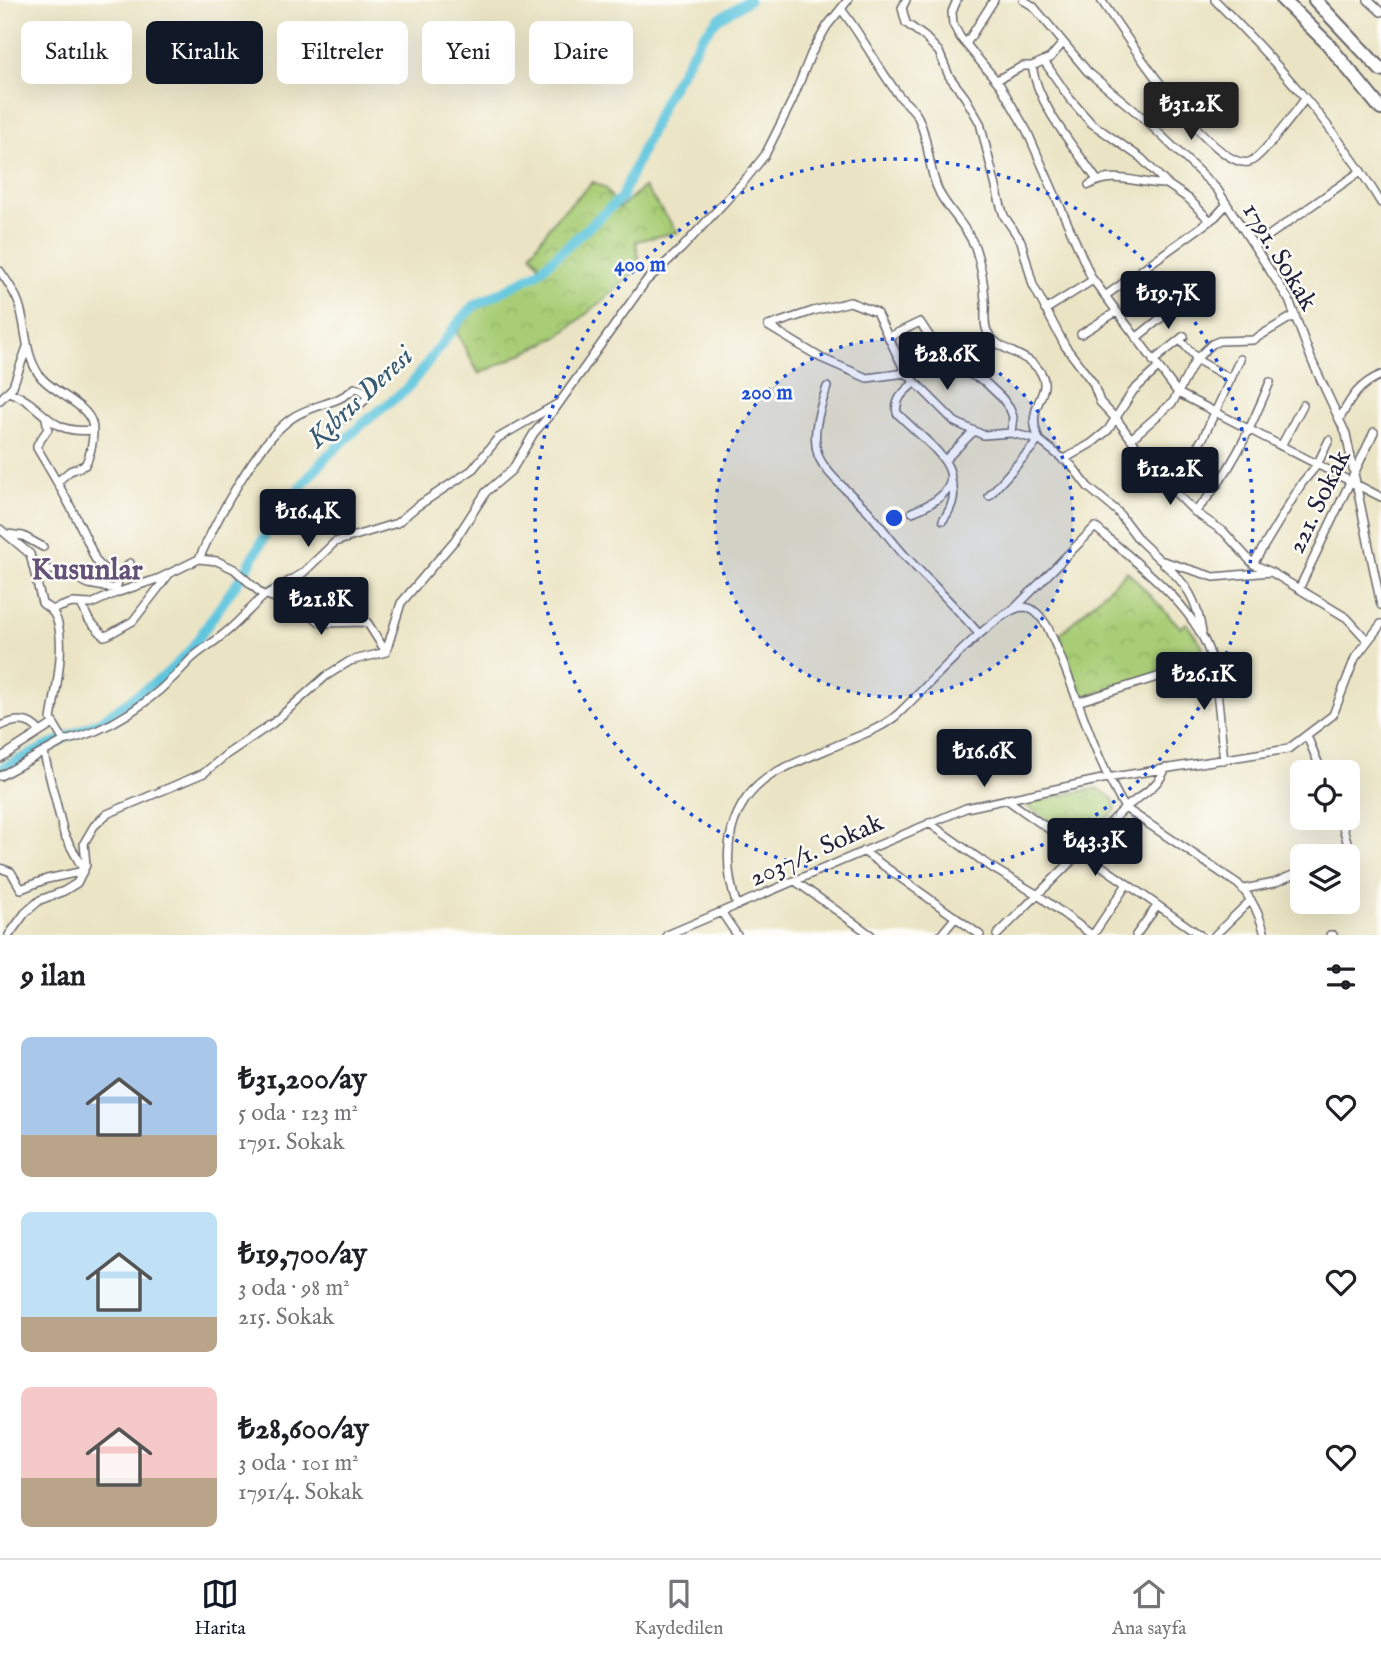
<!DOCTYPE html>
<html lang="tr">
<head>
<meta charset="utf-8">
<style>
  :root { --surface:#fff; --page:#f6f6f6; --text:#202124; --muted:#757577; --line:#e0e0e0; --accent:#111827 }
  body { margin:0; font-family:"IM FELL English",serif; background:var(--page); color:var(--text); height:100vh; display:flex; flex-direction:column; font-size:26px; white-space:nowrap }
  * { box-sizing:border-box; margin:0 }
  p { font-size:23px; color:var(--muted) }
  .icon { flex:none; width:38px; height:38px; fill:none; stroke:currentColor; stroke-width:2; stroke-linecap:round; stroke-linejoin:round }
  .map { position:relative; height:935px; overflow:hidden }
  .details { display:flex; flex-direction:column; background:var(--surface); flex:1 }
  .details>* { flex:none }
  .guide { position:absolute; left:21px; top:21px; width:700px; height:63px; display:flex; gap:14px }
  .tools { position:absolute; left:1290px; top:760px; display:grid; gap:14px }
  .tools a { display:grid; place-items:center; width:70px; height:70px; border-radius:10px; background:var(--surface); box-shadow:0 7px 28px #0002; font-size:35px }
  .price { position:absolute; translate:-50% -60px; padding:0 16px; border-radius:7px; background:var(--accent); color:#fff; font-size:23px; line-height:46px; filter:drop-shadow(0 2px 4px #0008) }
  .price::after { content:''; position:absolute; left:50%; top:42px; width:21px; height:16px; margin-left:-10px; background:inherit; clip-path:polygon(0 0,100% 0,50% 100%) }
  .price.active { background:#222; color:#fff }
  ul { padding:0; list-style:none }
  li { display:flex; align-items:center; gap:21px; height:175px; padding:0 21px }
  li span { display:grid; place-items:center; flex:none; width:196px; height:140px; border-radius:10px; color:#555 }
  li>.icon { margin-inline-start:auto }
  span .icon { width:84px; height:84px; fill:#fffc; stroke-width:1 }
  li b { font-size:30px }
  h2 { display:flex; justify-content:space-between; align-items:center; height:84px; padding:0 21px; font-size:30px }
  .tag { padding:0 24px; border-radius:10px; background:var(--surface); box-shadow:0 7px 28px #0002; font-size:24px; line-height:63px }
  .tag.active { background:var(--accent); color:#fff }
  .dock { display:flex; justify-content:space-around; align-items:center; height:98px; border-top:2px solid var(--line); background:var(--surface); font-size:19px; color:var(--muted) }
  .dock a { display:grid; justify-items:center; gap:4px }
  .dock .active { color:var(--accent) }
  .map>svg:first-child { display:block }
  .park { fill:url(#park-crowns); stroke:#667858; stroke-width:2 }
  .lines { fill:none; stroke-linecap:round; stroke-linejoin:round }
  .river { stroke:#61c6de; stroke-width:10 }
  .street-casing { stroke:#68666b; stroke-width:10 }
  .highway-casing { stroke:#68666b; stroke-width:16 }
  .street { stroke:#fff; stroke-width:7 }
  .highway { stroke:#fff; stroke-width:12 }
  .ring { fill:none; stroke:#1d4ed8; stroke-width:3.5; stroke-dasharray:3.5 7 }
  .labels { text-anchor:middle; stroke-width:5; stroke-linejoin:round; paint-order:stroke }
  .street-label { font-size:26px; fill:#22223b; stroke:#fdfcf7 }
  .water-label { font-size:28px; font-style:italic; fill:#385b74; stroke:#fdfcf7 }
  .quarter-label { font-size:30px; font-weight:bold; fill:#645179; stroke:#fdfcf7 }
  .centre { fill:#1d4ed8; stroke:#fdfcf7; stroke-width:3.5 }
  .ring-label { font-size:21px; text-anchor:middle; font-weight:bold; fill:#1d4ed8; stroke:#fdfcf7; stroke-width:5; stroke-linejoin:round; paint-order:stroke }
</style>
</head>
<body>
<div class="map">
<svg width="1381" height="935" viewBox="0 0 1381 935">
  <defs>
    <pattern id="park-crowns" width="20" height="18" patternUnits="userSpaceOnUse" patternTransform="scale(1.75)"><rect width="20" height="18" fill="#a9cd76"/><path d="M2 6a3 3 0 1 1 6 0M12 15a3 3 0 1 1 6 0" fill="none" stroke="#91b067"/></pattern>
  </defs>
  <rect width="100%" height="100%" fill="#fdfcf7"/>
  <filter id="ink" filterUnits="userSpaceOnUse"><feTurbulence type="fractalNoise" baseFrequency=".0143" numOctaves="2"/><feDisplacementMap in="SourceGraphic" scale="14" xChannelSelector="R" yChannelSelector="G"/><feConvolveMatrix kernelMatrix="1 2 1 2 8 2 1 2 1" color-interpolation-filters="sRGB"/></filter>
  <filter id="wash" filterUnits="userSpaceOnUse"><feTurbulence type="fractalNoise" baseFrequency=".00686" numOctaves="4" result="noise"/><feDisplacementMap in="SourceGraphic" scale="28" xChannelSelector="R" yChannelSelector="G"/><feGaussianBlur stdDeviation="1.57" result="paint"/><feColorMatrix in="noise" values="0 0 0 0 0 0 0 0 0 0 0 0 0 0 0 0 0 1.4 0 .05"/><feComposite in="paint" operator="in"/></filter>
  <g filter="url(#wash)">
    <rect width="100%" height="100%" fill="#ebe4c4"/>
    <path class="park" d="M 593,182 L 605,188 L 619,208 L 644,187 L 678,232 L 636,241 L 640,267 L 607,297 L 558,337 L 479,374 L 457,333 L 468,314 L 544,272 L 531,253 L 556,218 Z
      M 1127,571 L 1181,628 L 1186,623 L 1202,645 L 1204,660 L 1081,698 L 1058,636 Z
      M 1098,788 L 1113,799 L 1116,810 L 1082,843 L 1022,803 Z"/>
    <g class="lines">
      <path class="river" d="M 0,769 L 102,720 L 164,676 L 189,652 L 249,565 L 277,514 L 327,456 L 366,421 L 407,389 L 461,319 L 474,306 L 536,274 L 621,198 L 665,99 L 701,38 L 718,19 L 749,0"/>
    </g>
  </g>
  <g filter="url(#ink)">
    <g class="lines">
      <defs>
        <path id="street" d="M 906,0 L 902,8 L 906,23 L 925,37 L 939,52 L 949,76 L 965,97 L 980,123 L 1000,203 L 1004,216 L 1021,241 L 1033,285 L 1065,346 L 1093,383 L 1100,402 L 1118,421 L 1156,473 L 1195,512 L 1224,532 L 1253,564 L 1271,572 L 1347,618 L 1367,640
          M 957,0 L 952,12 L 953,24 L 960,37 L 1000,85 L 1027,131 L 1091,277 L 1178,393 L 1381,497
          M 1023,0 L 1033,6 L 1088,72 L 1141,116 L 1217,189 L 1289,300 L 1312,361 L 1346,434 L 1381,605
          M 1101,0 C 1121,29 1213,171 1249,162 C 1261,159 1296,111 1305,99
          M 1215,0 C 1276,62 1336,128 1381,203
          M 1368,0 L 1381,12
          M 841,9 C 862,36 877,66 897,93 C 903,102 913,107 918,117 C 930,141 927,169 940,194 C 950,212 967,227 975,247 C 980,262 984,284 985,300 C 986,310 983,322 987,331 C 998,353 1028,352 1041,373 C 1050,388 1037,399 1035,414 C 1033,422 1036,432 1039,440
          M 966,44 L 994,0
          M 1044,61 L 1070,99 L 1091,123 L 1141,158 L 1167,184 L 1189,199 L 1210,221
          M 1032,66 C 1039,108 1074,146 1097,180
          M 997,80 L 1023,66 L 1032,66 L 1050,58 L 1063,43
          M 1089,185 C 1114,170 1140,185 1167,184
          M 1254,246 L 1361,171
          M 0,271 C 7,281 15,292 19,304 C 27,328 24,354 40,376 C 52,392 87,404 92,423 C 95,435 91,454 85,465 L 70,471 L 57,482
          M 1105,296 L 1215,217 L 1227,204
          M 1045,310 L 1093,280
          M 768,326 L 813,311 L 850,302 L 876,312 L 906,373 L 955,422 L 983,435 L 1011,433 L 1039,440 L 1072,466 L 1088,487 L 1117,511 L 1139,540 L 1160,560 L 1214,577 L 1271,572
          M 768,326 L 821,358 L 867,378 L 906,373
          M 1081,334 L 1116,312
          M 889,337 L 920,322 L 948,364 L 984,381 L 1002,398 L 1010,409 L 1013,417 L 1011,433
          M 1136,338 L 1182,301
          M 1180,340 L 1199,361 L 1231,379
          M 941,353 L 946,339
          M 1153,361 L 1184,336
          M 827,387 C 820,408 811,434 818,455 C 825,474 854,496 868,511 C 881,526 892,542 906,557 C 930,582 956,607 979,634
          M 9,392 C 46,405 46,435 92,430
          M 0,400 L 13,386 L 27,347
          M 46,418 L 48,429 L 37,445 L 37,448 C 55,478 73,509 87,540 C 93,552 93,560 103,568
          M 1340,418 C 1351,398 1359,384 1381,375
          M 1131,439 L 1173,402 L 1196,359 L 1212,344 L 1219,341 L 1253,340 L 1295,315
          M 1281,446 L 1303,405
          M 946,459 L 974,431
          M 1063,460 L 1092,443 L 1108,430 L 1133,391 L 1158,368
          M 1164,481 L 1187,462 L 1203,438 L 1240,359
          M 989,496 L 1039,440
          M 912,512 C 991,482 930,447 897,413 C 894,399 905,391 915,382
          M 1195,512 C 1231,474 1250,429 1270,382
          M 943,520 C 952,508 957,495 951,481
          M 0,529 L 30,554 L 42,603 C 45,606 48,607 51,610 C 70,630 55,694 51,719 L 64,741 L 0,776
          M 7,534 L 23,536 L 43,547
          M 199,559 C 216,520 258,441 292,418 C 312,404 337,405 355,388 L 362,390 L 366,394 L 366,399 L 344,419
          M 1163,563 C 1187,584 1197,600 1202,632
          M 1253,564 L 1302,483 L 1317,465 L 1329,440
          M 34,568 L 60,571 L 89,584 L 116,589 L 116,593
          M 116,589 L 120,574 L 130,563
          M 1299,589 L 1374,432
          M 267,595 L 304,609 L 321,623 L 367,622 L 386,652
          M 81,604 L 89,620 L 104,636 L 108,635 L 133,621 L 170,573
          M 1014,609 L 1095,527 C 1135,562 1197,606 1211,658 C 1219,687 1220,729 1224,760
          M 51,610 L 72,603 L 91,604 L 116,593 L 160,578 L 199,559 L 217,561 L 234,569 L 264,596 L 303,573 L 335,542 L 397,523 L 416,507 L 472,470 L 498,438 L 557,404
          M 1077,702 L 1212,660
          M 0,726 C 15,720 29,717 40,732
          M 1307,736 L 1322,772
          M 64,741 C 114,730 156,698 190,660 C 200,650 214,643 225,633 C 239,622 250,608 264,596
          M 0,758 L 53,724
          M 1165,768 C 1162,784 1137,798 1125,808 L 1238,884 C 1252,898 1260,915 1265,935
          M 1006,799 L 1200,935
          M 929,823 L 991,867 L 1038,895 L 1092,935
          M 863,851 L 980,935
          M 1333,856 L 1345,850 L 1348,845 L 1340,817
          M 0,868 L 11,872 L 21,889 L 47,879 L 84,871 L 64,834 L 44,754
          M 795,881 L 871,935
          M 1244,889 L 1274,883 L 1302,871
          M 737,906 C 720,856 726,800 778,771 C 800,760 824,751 847,741 C 864,734 884,727 898,714 C 921,693 996,608 1023,607 C 1034,607 1041,617 1047,626 C 1076,686 1090,750 1125,808 L 997,935
          M 722,913 L 737,935
          M 9,935 L 25,913 L 40,900 L 64,891 L 77,883 L 86,865 L 84,843 L 94,826 L 107,814 L 204,773 L 227,754 L 273,723 L 326,676 L 350,661 L 386,652 L 401,603 L 455,540 L 486,492 L 512,470 L 534,433 L 555,409 L 646,281 L 681,249 L 745,180 L 765,155 L 792,101 L 811,54 L 827,26 L 848,0
          M 667,935 L 966,808 L 1107,778 L 1288,749 L 1333,715 L 1355,658 L 1381,624
          M 941,935 L 956,917
          M 1093,935 L 1127,884
          M 1136,935 L 1157,906
          M 1215,935 L 1251,900
          M 1330,935 L 1333,935"/>
        <path id="highway" d="M 1283,0 L 1327,43 L 1381,109
          M 1315,0 L 1381,70"/>
      </defs>
      <use href="#street" class="street-casing"/>
      <use href="#highway" class="highway-casing"/>
      <use href="#street" class="street"/>
      <use href="#highway" class="highway"/>
    </g>
  </g>
  <circle cx="894" cy="518" r="179" fill="#1d4ed8" fill-opacity=".12"/>
  <g class="ring">
    <circle cx="894" cy="518" r="179"/>
    <circle cx="894" cy="518" r="359"/>
  </g>
  <g class="labels">
    <g class="street-label">
      <text transform="translate(1281 256) rotate(59)" y="9">1791. Sokak</text>
      <text transform="translate(1318 501) rotate(-64)" y="9">221. Sokak</text>
      <text transform="translate(816 849) rotate(-24)" y="9">2037/1. Sokak</text>
    </g>
    <g class="water-label">
      <text transform="translate(359 396) rotate(-43)" y="10">Kıbrıs Deresi</text>
    </g>
    <g class="quarter-label">
      <text x="87" y="579">Kusunlar</text>
    </g>
  </g>
  <circle cx="894" cy="518" r="10" class="centre"/>
  <g class="ring-label">
    <text x="640" y="271">400 m</text>
    <text x="767" y="399">200 m</text>
  </g>
</svg>
<div class="tools">
<a><svg class="icon" aria-label="locate" viewBox="0 0 24 24"><circle cx="12" cy="12" r="6"/><path d="M12 2v4M12 18v4M2 12h4M18 12h4"/></svg></a>
<a><svg class="icon" aria-label="layers" viewBox="0 0 24 24"><path d="M12 4l9 5-9 5-9-5zM3 14l9 5 9-5"/></svg></a>
</div>
<b class="price active" style="left:1191px;top:142px">₺31.2K</b>
<b class="price" style="left:1168px;top:331px">₺19.7K</b>
<b class="price" style="left:947px;top:392px">₺28.6K</b>
<b class="price" style="left:1170px;top:507px">₺12.2K</b>
<b class="price" style="left:308px;top:549px">₺16.4K</b>
<b class="price" style="left:321px;top:637px">₺21.8K</b>
<b class="price" style="left:1204px;top:712px">₺26.1K</b>
<b class="price" style="left:984px;top:789px">₺16.6K</b>
<b class="price" style="left:1095px;top:878px">₺43.3K</b>
<div class="guide">
<a class="tag">Satılık</a>
<a class="tag active">Kiralık</a>
<a class="tag">Filtreler</a>
<a class="tag">Yeni</a>
<a class="tag">Daire</a>
</div>
</div>
<section class="details">
<h2>9 ilan<svg class="icon" aria-label="filters" viewBox="0 0 24 24"><path d="M4 7h16M4 17h16"/><circle cx="9" cy="7" r="2"/><circle cx="15" cy="17" r="2"/></svg></h2>
<ul>
<li><span style="background:linear-gradient(#a9c7e8 70%,#b9a48a 0)"><svg class="icon" aria-label="home" viewBox="0 0 24 24"><path d="M3 11l9-7 9 7M6 9v11h12V9"/></svg></span><div><b>₺31,200/ay</b><p>5 oda · 123 m²</p><p>1791. Sokak</p></div><svg class="icon" aria-label="heart" viewBox="0 0 24 24"><path d="M12 20l-8-8c-3-5 5-10 8-4 3-6 11-1 8 4z"/></svg></li>
<li><span style="background:linear-gradient(#bfe0f5 75%,#b9a48a 0)"><svg class="icon" aria-label="home" viewBox="0 0 24 24"><path d="M3 11l9-7 9 7M6 9v11h12V9"/></svg></span><div><b>₺19,700/ay</b><p>3 oda · 98 m²</p><p>215. Sokak</p></div><svg class="icon" aria-label="heart" viewBox="0 0 24 24"><path d="M12 20l-8-8c-3-5 5-10 8-4 3-6 11-1 8 4z"/></svg></li>
<li><span style="background:linear-gradient(#f6c9c9 65%,#b9a48a 0)"><svg class="icon" aria-label="home" viewBox="0 0 24 24"><path d="M3 11l9-7 9 7M6 9v11h12V9"/></svg></span><div><b>₺28,600/ay</b><p>3 oda · 101 m²</p><p>1791/4. Sokak</p></div><svg class="icon" aria-label="heart" viewBox="0 0 24 24"><path d="M12 20l-8-8c-3-5 5-10 8-4 3-6 11-1 8 4z"/></svg></li>
</ul>
</section>
<nav class="dock">
<a class="active"><svg class="icon" aria-label="map" viewBox="0 0 24 24"><path d="M3 6l6-2 6 2 6-2v14l-6 2-6-2-6 2zM9 4v14M15 6v14"/></svg>Harita</a>
<a><svg class="icon" aria-label="saved" viewBox="0 0 24 24"><path d="M7 4h10v16l-5-4-5 4z"/></svg>Kaydedilen</a>
<a><svg class="icon" aria-label="home" viewBox="0 0 24 24"><path d="M3 11l9-7 9 7M6 9v11h12V9"/></svg>Ana sayfa</a>
</nav>
</body>
</html>
